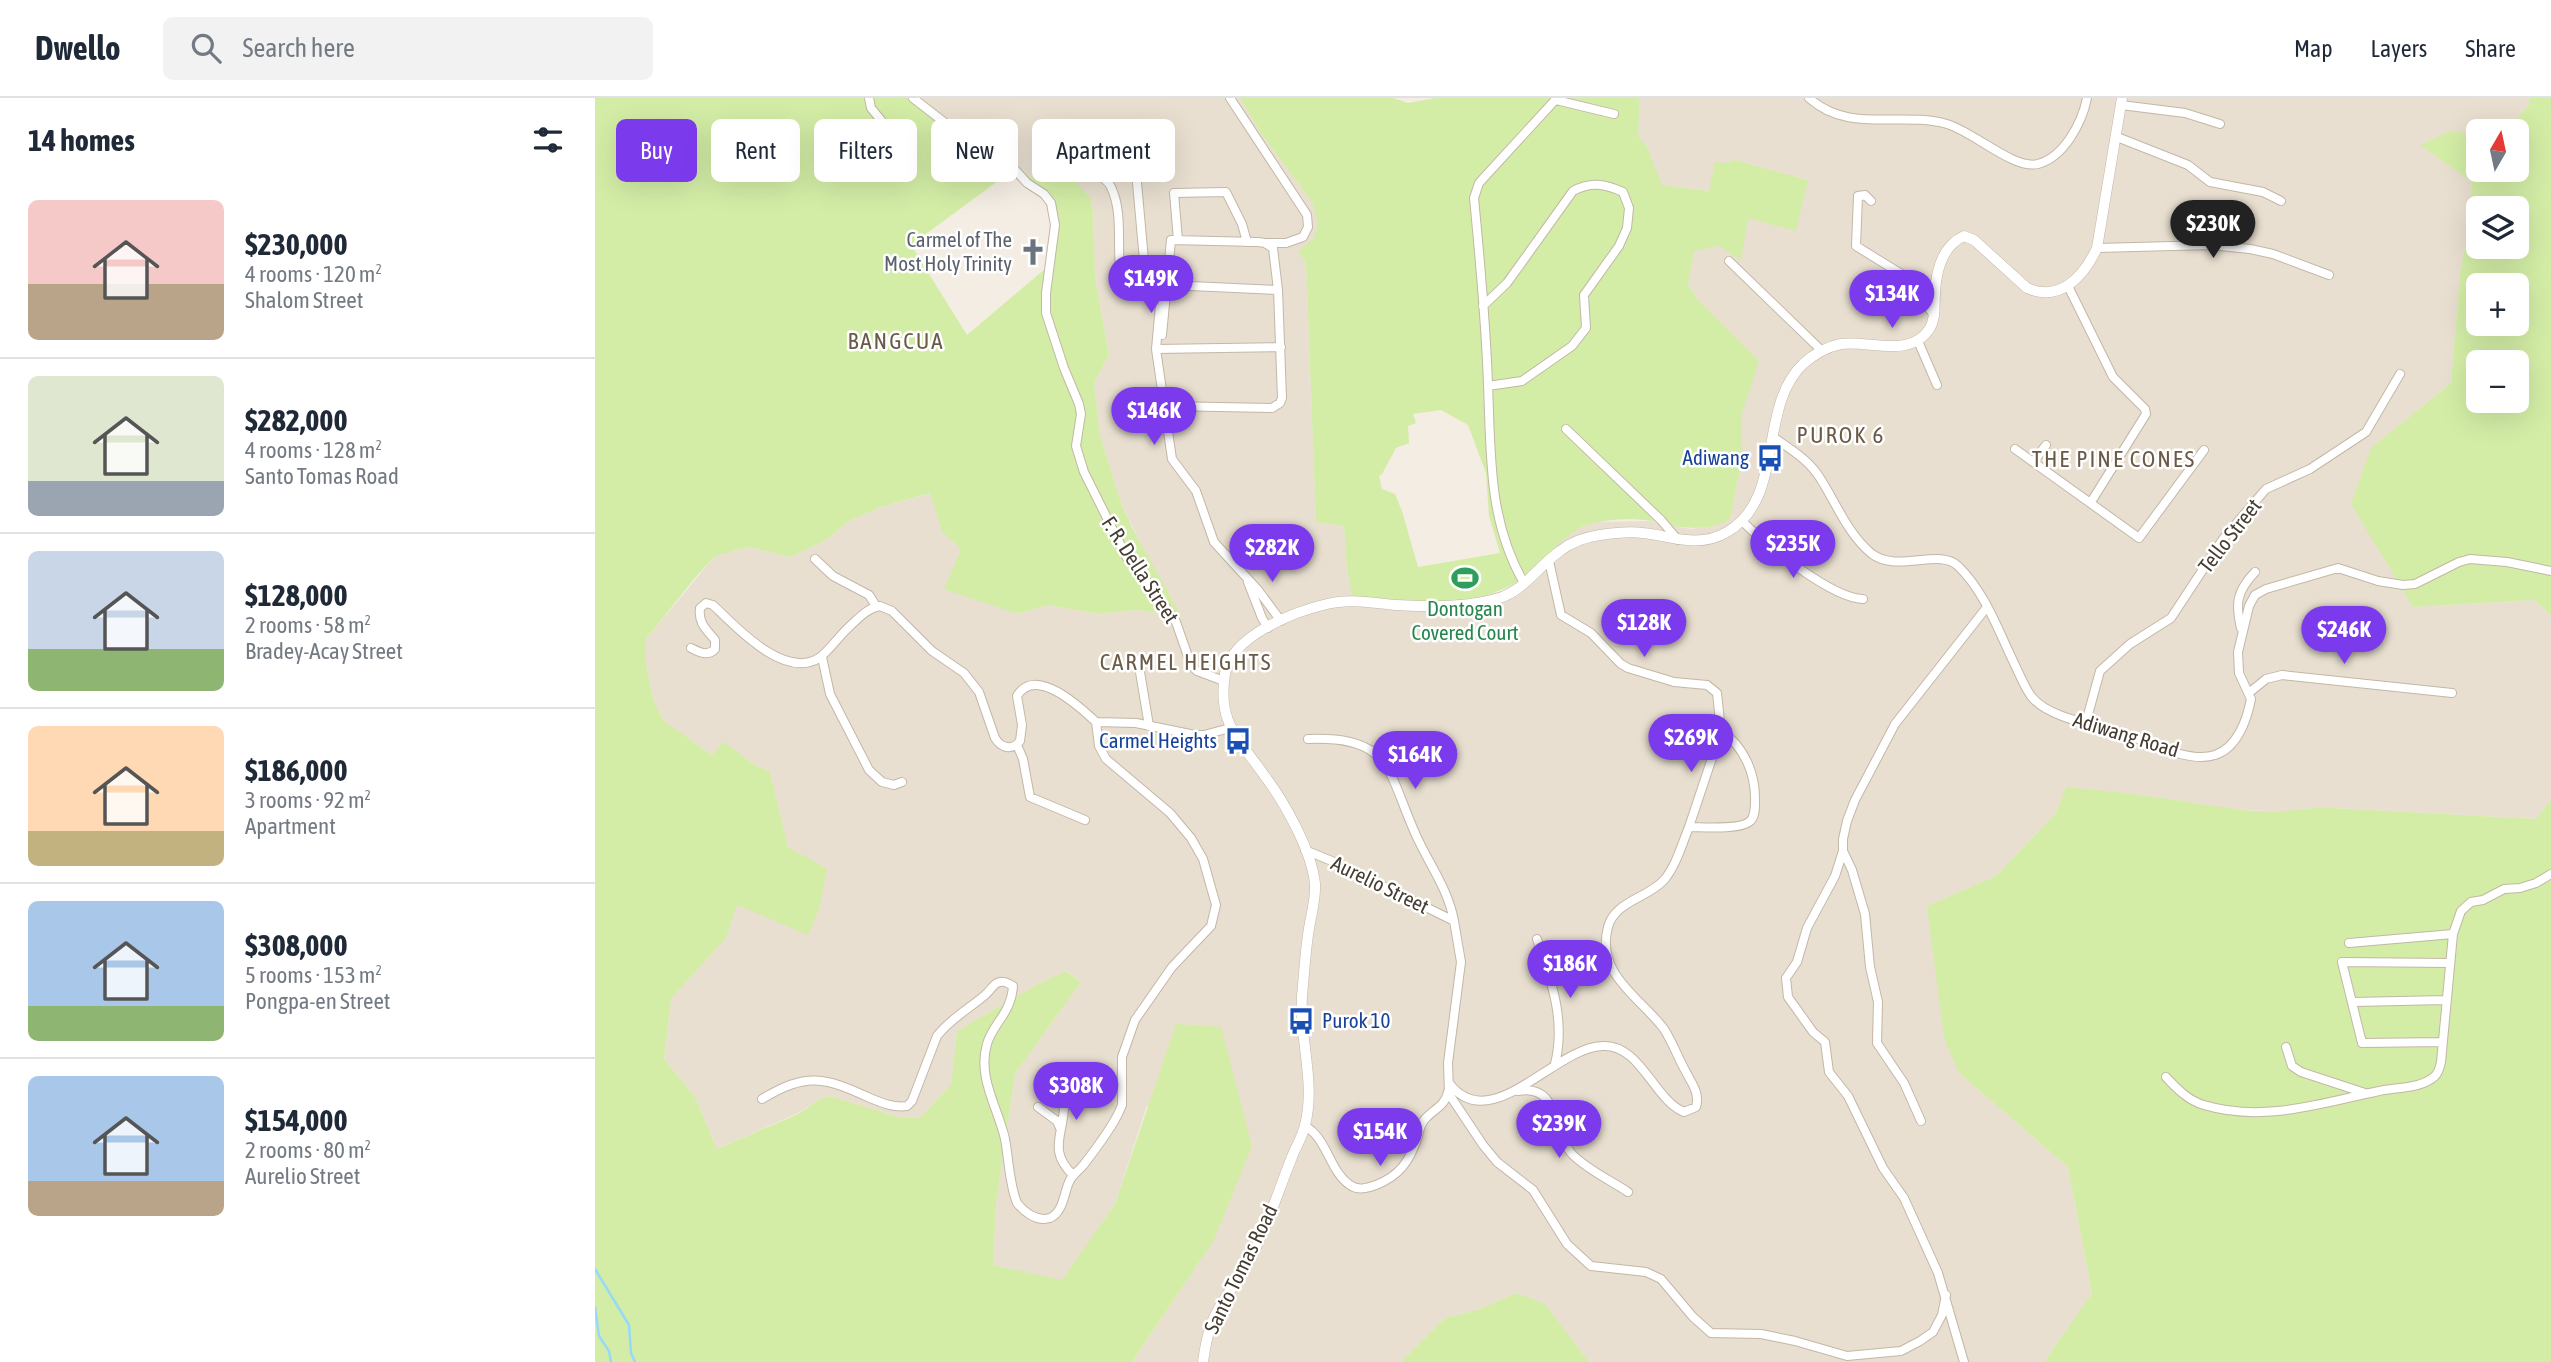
<!DOCTYPE html>
<html lang="en">
<head>
<meta charset="utf-8">
<style>
  :root { --surface:#fff; --page:#f2f2f3; --text:#1f2937; --muted:#747a83; --line:#e0e1e3; --accent:#7c3aed }
  body { margin:0; font-family:"Asap Condensed",sans-serif; background:var(--page); color:var(--text); height:100vh; display:flex; flex-direction:column; font-size:26px; white-space:nowrap }
  * { box-sizing:border-box; margin:0 }
  p { font-size:23px; color:var(--muted) }
  .icon { flex:none; width:38px; height:38px; fill:none; stroke:currentColor; stroke-width:2; stroke-linecap:round; stroke-linejoin:round }
  .map { position:relative; flex:1; overflow:hidden }
  .details { display:flex; flex-direction:column; background:var(--surface); width:595px }
  .details>* { flex:none }
  .guide { position:absolute; left:21px; top:21px; width:665px; height:63px; display:flex; gap:14px }
  .needle { width:46px; rotate:9deg }
  .tools { position:absolute; left:1871px; top:21px; display:grid; gap:14px }
  .tools a { display:grid; place-items:center; width:63px; height:63px; border-radius:10px; background:var(--surface); box-shadow:0 7px 28px #0002; font-size:35px }
  .price { position:absolute; translate:-50% -60px; padding:0 16px; border-radius:24px; background:var(--accent); color:#fff; font-size:23px; line-height:46px; filter:drop-shadow(0 2px 4px #0008) }
  .price::after { content:''; position:absolute; left:50%; top:42px; width:21px; height:16px; margin-left:-10px; background:inherit; clip-path:polygon(0 0,100% 0,50% 100%) }
  .price.on { background:#222; color:#fff }
  ul { padding:0; list-style:none }
  li { display:flex; align-items:center; gap:21px; height:175px; padding:0 28px }
  li+li { border-top:2px solid var(--line) }
  li span { display:grid; place-items:center; flex:none; width:196px; height:140px; border-radius:10px; color:#555 }
  li>.icon { margin-inline-start:auto }
  span .icon { width:84px; height:84px; fill:#fffc; stroke-width:1 }
  li b { font-size:30px }
  h2 { display:flex; justify-content:space-between; align-items:center; height:84px; padding:0 28px; font-size:30px }
  .pill { padding:0 24px; border-radius:10px; background:var(--surface); box-shadow:0 7px 28px #0002; font-size:24px; line-height:63px }
  .pill.on { background:var(--accent); color:#fff }
  header { display:flex; align-items:center; gap:42px; box-sizing:border-box; height:98px; padding:0 35px; background:var(--surface); border-bottom:2px solid var(--line) }
  header strong { font-size:33px }
  nav { display:flex; gap:38px; margin-inline-start:auto; font-size:24px }
  .search { width:490px; height:63px; background:var(--page); display:flex; align-items:center; gap:18px; box-sizing:border-box; padding:0 24px; border-radius:10px; color:var(--muted); font-size:26px }
  main { display:flex; flex:1; min-height:0 }
  .map>svg:first-child { display:block }
  .residential { fill:#e8dfd0 }
  .green { fill:#d3eda6; fill-rule:evenodd }
  .lines { fill:none; stroke-linecap:round; stroke-linejoin:round }
  .stream { stroke:#97d9f8; stroke-width:2.5 }
  .minor-casing { stroke:#c3b7a7; stroke-width:10 }
  .tertiary-casing { stroke:#c3b7a7; stroke-width:11 }
  .minor { stroke:#fff; stroke-width:8 }
  .tertiary { stroke:#fff; stroke-width:10 }
  .labels { text-anchor:middle; stroke-width:5; stroke-linejoin:round; paint-order:stroke }
  .worship-label { font-size:21px; fill:#5b616d; stroke:#fff; text-anchor:end }
  .transit-label { font-size:21px; fill:#164399; stroke:#fff; text-anchor:end }
  .street-label { font-size:21px; fill:#463d32; stroke:#fff }
  .leisure-label { font-size:21px; fill:#27864d; stroke:#fff }
  .neighbourhood-label { font-size:23px; letter-spacing:2px; fill:#6a5a48; stroke:#fff }
</style>
</head>
<body>
<header>
<strong>Dwello</strong>
<div class="search"><svg class="icon" aria-label="search" viewBox="0 0 24 24"><circle cx="10" cy="10" r="6"/><path d="M15 15l6 6"/></svg>Search here</div>
<nav><a>Map</a><a>Layers</a><a>Share</a></nav>
</header>
<main>
<section class="details">
<h2>14 homes<svg class="icon" aria-label="filters" viewBox="0 0 24 24"><path d="M4 7h16M4 17h16"/><circle cx="9" cy="7" r="2"/><circle cx="15" cy="17" r="2"/></svg></h2>
<ul>
<li><span style="background:linear-gradient(#f6c9c9 60%,#b9a48a 0)"><svg class="icon" aria-label="home" viewBox="0 0 24 24"><path d="M3 11l9-7 9 7M6 9v11h12V9"/></svg></span><div><b>$230,000</b><p>4 rooms · 120 m²</p><p>Shalom Street</p></div></li>
<li><span style="background:linear-gradient(#dfe7d0 75%,#9aa5b1 0)"><svg class="icon" aria-label="home" viewBox="0 0 24 24"><path d="M3 11l9-7 9 7M6 9v11h12V9"/></svg></span><div><b>$282,000</b><p>4 rooms · 128 m²</p><p>Santo Tomas Road</p></div></li>
<li><span style="background:linear-gradient(#c9d6e8 70%,#8fb573 0)"><svg class="icon" aria-label="home" viewBox="0 0 24 24"><path d="M3 11l9-7 9 7M6 9v11h12V9"/></svg></span><div><b>$128,000</b><p>2 rooms · 58 m²</p><p>Bradey-Acay Street</p></div></li>
<li><span style="background:linear-gradient(#ffd9b3 75%,#c2b280 0)"><svg class="icon" aria-label="home" viewBox="0 0 24 24"><path d="M3 11l9-7 9 7M6 9v11h12V9"/></svg></span><div><b>$186,000</b><p>3 rooms · 92 m²</p><p>Apartment</p></div></li>
<li><span style="background:linear-gradient(#a9c7e8 75%,#8fb573 0)"><svg class="icon" aria-label="home" viewBox="0 0 24 24"><path d="M3 11l9-7 9 7M6 9v11h12V9"/></svg></span><div><b>$308,000</b><p>5 rooms · 153 m²</p><p>Pongpa-en Street</p></div></li>
<li><span style="background:linear-gradient(#a9c7e8 75%,#b9a48a 0)"><svg class="icon" aria-label="home" viewBox="0 0 24 24"><path d="M3 11l9-7 9 7M6 9v11h12V9"/></svg></span><div><b>$154,000</b><p>2 rooms · 80 m²</p><p>Aurelio Street</p></div></li>
</ul>
</section>
<div class="map">
<svg width="1956" height="1264" viewBox="0 0 1956 1264">
  <rect width="100%" height="100%" fill="#f4ede3"/>
  <path class="residential" d="M 324,0 L 645,0 L 667,37 L 717,104 L 724,125 L 719,140 L 704,153 L 711,165 L 721,424 L 749,428 L 752,471 L 757,498 L 863,503 L 907,493 L 940,471 L 960,448 L 978,433 L 1000,424 L 1055,423 L 1096,431 L 1116,428 L 1135,421 L 1147,361 L 1147,315 L 1153,291 L 1093,187 L 1099,152 L 1124,148 L 1153,120 L 1213,82 L 1140,62 L 1132,65 L 1114,93 L 1066,87 L 1051,47 L 1043,38 L 1045,0 L 1935,0 L 1933,8 L 1911,33 L 1883,33 L 1883,37 L 1826,47 L 1878,84 L 1876,115 L 1865,175 L 1856,285 L 1776,350 L 1818,509 L 1939,502 L 1956,517 L 1956,702 L 1941,721 L 1720,709 L 1695,714 L 1633,711 L 1554,698 L 1471,690 L 1461,715 L 1401,778 L 1332,808 L 1364,975 L 1473,1069 L 1497,1195 L 1449,1264 L 994,1264 L 950,1207 L 922,1195 L 882,1212 L 850,1220 L 806,1264 L 537,1264 L 618,1144 L 552,1007 L 520,1106 L 467,1183 L 398,1167 L 401,1106 L 420,976 L 486,884 L 472,873 L 443,886 L 362,933 L 356,986 L 326,1019 L 307,1020 L 235,998 L 225,1001 L 205,1014 L 122,1051 L 100,999 L 69,961 L 76,901 L 131,840 L 142,806 L 193,749 L 175,674 L 157,665 L 129,645 L 117,657 L 68,622 L 58,601 L 51,566 L 51,541 L 120,458 L 154,449 L 195,459 L 231,442 L 254,423 L 286,409 L 336,395 L 347,434 L 366,451 L 350,490 L 423,516 L 453,507 L 504,516 L 542,512 L 586,519 L 555,464 L 526,405 L 505,337 L 499,285 L 514,257 L 500,180 L 498,115 L 496,101 L 447,76 L 437,81 L 410,57 L 345,17 Z"/>
  <path class="green" d="M 0,0 L 324,0 L 345,17 L 410,57 L 437,81 L 462,63 L 496,101 L 498,115 L 500,180 L 514,257 L 499,285 L 505,337 L 526,405 L 538,431 L 587,519 L 542,512 L 504,516 L 453,507 L 423,516 L 349,491 L 366,451 L 347,434 L 335,395 L 286,409 L 254,423 L 231,442 L 195,459 L 154,449 L 120,458 L 99,481 L 51,541 L 51,566 L 58,601 L 68,622 L 117,657 L 129,644 L 157,665 L 175,674 L 193,749 L 232,771 L 224,811 L 213,837 L 142,807 L 131,840 L 76,901 L 69,961 L 100,999 L 122,1051 L 205,1015 L 225,1001 L 235,998 L 307,1020 L 326,1019 L 356,986 L 362,933 L 443,886 L 471,873 L 486,884 L 420,976 L 401,1106 L 398,1167 L 467,1182 L 520,1106 L 581,926 L 626,929 L 657,1048 L 618,1144 L 537,1264 L 0,1264 ZM 415,74 C 423,86 435,91 446,100 C 465,116 454,150 450,171 L 372,237 L 316,147 Z
    M 645,0 L 798,0 L 813,5 L 840,0 L 1045,0 L 1043,38 L 1051,47 L 1067,87 L 1114,93 L 1120,64 L 1132,65 L 1140,62 L 1213,82 L 1201,133 L 1153,120 L 1146,162 L 1124,148 L 1099,153 L 1093,187 L 1105,204 L 1164,263 L 1147,315 L 1147,361 L 1135,421 C 1110,436 1083,429 1057,423 C 1041,420 1015,421 999,425 C 969,433 958,455 937,473 C 889,514 816,506 757,498 L 752,471 L 749,428 L 721,424 L 711,165 L 703,153 L 719,140 L 723,125 L 717,104 L 667,37 ZM 846,312 L 873,327 L 891,375 L 894,418 L 905,455 L 823,469 L 807,413 L 800,396 L 787,391 L 784,378 L 787,376 L 801,350 L 814,345 L 813,328 L 821,325 L 818,316 Z
    M 1935,0 L 1956,0 L 1956,517 L 1939,502 L 1818,509 L 1756,406 L 1776,350 L 1856,285 L 1865,175 L 1876,115 L 1877,84 L 1825,47 L 1855,33 L 1883,37 L 1883,72 L 1922,72 L 1922,33 L 1911,33 L 1933,8 ZM 1883,110 L 1922,110 L 1922,149 L 1883,149 ZM 1883,187 L 1922,187 L 1922,226 L 1883,226 ZM 1883,264 L 1922,264 L 1922,303 L 1883,303 Z
    M 1471,689 C 1498,692 1526,694 1553,698 C 1609,705 1664,721 1720,709 L 1941,721 L 1956,702 L 1956,1264 L 1449,1264 L 1497,1195 L 1473,1069 L 1364,975 L 1349,940 L 1332,808 L 1401,778 L 1461,715 Z
    M 922,1195 L 950,1206 L 994,1264 L 806,1264 L 850,1220 L 882,1212 Z"/>
  <g class="lines">
    <path class="stream" d="M 0,1171 L 34,1227 L 36,1255 L 40,1264
      M 0,1209 L 4,1238 L 14,1253 L 16,1264"/>
    <defs>
      <path id="minor" d="M 274,0 L 276,10 L 294,32
        M 318,0 L 354,28 L 399,48 L 432,85 L 449,96 L 456,105 L 460,127 L 451,195 L 451,215 L 469,270 L 484,306 L 486,316 L 481,348 L 489,374 L 532,460 L 558,491 L 581,524 L 596,567 L 602,573 L 629,583
        M 635,0 L 712,117 L 713,129 L 708,139 L 691,145 L 673,145
        M 1214,0 C 1254,36 1305,13 1352,26 C 1379,34 1419,72 1443,66 C 1469,59 1487,25 1492,0
        M 961,2 L 1019,16
        M 1526,7 L 1590,15 L 1625,26
        M 1522,39 L 1593,67 L 1615,84 L 1668,94 L 1686,103
        M 539,52 L 551,184
        M 506,61 L 553,49
        M 511,81 L 509,63 L 502,61 L 496,66 L 496,70 C 502,77 512,80 516,89 C 529,116 521,150 526,179 L 533,183 L 567,185 L 561,251 L 577,361 L 601,393 L 619,444 L 663,492 L 686,523
        M 1276,103 L 1270,97 L 1263,98 L 1261,148 L 1308,177 L 1339,217
        M 583,142 L 579,95 L 631,94 L 647,126 L 652,144
        M 1502,150 L 1616,147 L 1655,151 L 1678,156 L 1734,177
        M 1134,163 L 1226,252
        M 574,187 L 683,192
        M 1473,188 L 1518,279 L 1550,311 L 1551,316 L 1496,404
        M 888,208 L 912,185 L 978,93 C 996,83 1010,86 1028,94 L 1034,110 L 1032,130 L 1024,148 L 989,197 L 991,230 L 977,248 L 927,283 L 893,288
        M 567,237 L 576,142 L 663,144 L 670,145 L 678,150 L 683,192 L 687,300 L 685,305 L 677,310 L 569,308
        M 1323,243 L 1342,287
        M 561,251 L 686,249
        M 971,331 L 1066,422 L 1083,442
        M 1178,339 C 1194,350 1212,361 1223,377 C 1240,402 1252,436 1277,456 C 1302,475 1345,450 1363,468 C 1390,494 1403,532 1419,565 C 1424,575 1429,588 1436,598 C 1443,607 1456,614 1467,618 C 1485,625 1505,628 1523,634 C 1550,642 1593,666 1620,657 C 1642,650 1652,622 1656,601 L 1644,575 L 1643,554 L 1654,508 L 1660,497 L 1671,491 L 1743,470 L 1783,483 L 1808,487 L 1820,486 L 1864,464 L 1875,461 L 1912,464 L 1956,473
        M 1420,351 L 1544,440 L 1609,352
        M 1439,363 L 1451,347
        M 1147,423 C 1170,446 1236,500 1268,501
        M 220,461 L 238,478 L 274,497 L 281,508
        M 954,463 L 966,517 L 996,535 L 1026,566 L 1033,570 L 1079,584 L 1112,587 L 1122,595 L 1126,633 L 1094,729
        M 653,484 L 667,520 L 673,530
        M 929,485 C 893,423 896,357 893,287 C 891,225 885,162 879,100 L 884,85 L 962,0
        M 1646,530 C 1640,505 1642,493 1660,474
        M 96,550 C 104,554 113,559 120,551 L 120,542 C 111,531 103,525 105,510 L 111,505 L 118,507 C 140,528 189,582 224,560 C 232,555 245,537 254,529 C 263,521 272,510 285,508 L 297,513 L 337,553 L 369,575 L 384,594 L 400,640 C 406,650 417,653 425,643 L 427,627 L 422,598 C 440,567 485,609 501,624 L 541,625 L 600,637 L 609,637 L 635,630
        M 227,559 L 235,596 L 274,672 L 287,684 L 299,687 L 307,684
        M 543,562 L 554,628
        M 1655,594 L 1671,581 L 1687,577 L 1857,595
        M 1491,624 L 1505,573 L 1535,546 L 1576,520 L 1628,441 L 1671,391 L 1715,371 L 1771,334 L 1805,276
        M 713,641 C 797,638 792,672 820,735 C 833,765 853,790 859,823
        M 422,647 L 428,661 L 435,699 L 490,722
        M 710,752 L 744,766 L 859,823 L 866,864 L 853,965 L 854,996 L 888,1047 L 902,1064 L 938,1092 L 972,1146 L 996,1168 L 1051,1174 L 1066,1181 L 1098,1219 L 1116,1235 L 1166,1236 L 1200,1243 L 1252,1258 L 1306,1253 L 1325,1243 L 1338,1234 L 1347,1217 L 1351,1197
        M 1248,753 L 1240,778 L 1212,830 L 1202,864 L 1191,880 L 1193,899 L 1218,934 L 1230,944 L 1234,974 L 1253,998 L 1288,1070 L 1309,1100 L 1343,1175 L 1369,1264
        M 942,841 C 956,882 971,922 960,966
        M 1754,845 L 1858,836
        M 1758,904 L 1850,902
        M 1846,944 L 1767,945 L 1747,864 L 1855,865
        M 1691,949 L 1697,968 L 1706,974 L 1770,995
        M 462,977 C 461,990 469,997 469,1009 C 468,1038 453,1053 478,1077
        M 1571,979 C 1582,991 1594,1003 1609,1007 C 1668,1025 1727,1005 1784,993 C 1801,989 1826,991 1840,978 C 1844,974 1845,969 1846,964 L 1858,836 L 1866,813 L 1876,804 L 1888,802 L 1909,791 L 1925,790 L 1941,785 L 1956,776
        M 854,985 C 895,1040 959,950 1007,948 C 1045,945 1059,1002 1089,1014 L 1101,1009 C 1105,995 1097,986 1091,974 C 1083,960 1078,945 1069,931 C 1046,900 1000,876 1013,829 C 1020,803 1053,800 1069,782 C 1081,768 1087,746 1094,729 C 1107,729 1144,732 1154,724 C 1160,720 1160,711 1160,704 C 1161,676 1149,648 1126,633
        M 923,993 C 966,985 957,1036 978,1057 C 993,1072 1015,1082 1033,1094
        M 167,1001 C 212,974 229,979 275,1000 C 287,1005 299,1010 312,1008 L 317,1003 L 342,938 C 356,920 374,911 390,897 C 394,894 398,887 402,885 C 408,882 413,885 418,888 C 416,916 398,925 392,946 C 382,979 403,1010 410,1041 C 414,1062 414,1085 422,1105 C 429,1114 442,1124 455,1120 C 469,1114 469,1093 475,1082 C 479,1075 486,1071 490,1065 C 500,1052 517,1029 524,1014 L 527,1007 L 527,959 L 540,922 L 577,869 L 616,828 L 621,807 L 608,761 L 596,740 L 575,715 L 511,661 L 504,648 L 501,624
        M 443,1009 L 462,1023 L 465,1030
        M 1326,1023 L 1309,985 L 1282,945 L 1283,904 L 1275,869 L 1270,816 L 1257,772 L 1248,753 L 1248,741 L 1252,723 L 1260,702 L 1300,626 L 1392,509
        M 710,1028 C 733,1041 734,1073 755,1087 C 763,1093 772,1090 781,1087 C 804,1078 814,1064 822,1041 C 824,1035 825,1026 830,1021 C 839,1011 850,1008 853,994"/>
      <path id="tertiary" d="M 608,1264 C 610,1250 612,1235 618,1222 C 627,1201 643,1183 654,1163 C 672,1131 683,1093 697,1059 C 701,1048 708,1038 710,1027 C 721,985 704,940 707,898 C 709,878 710,857 713,837 C 715,820 721,803 720,786 C 717,753 689,703 669,677 C 644,641 622,625 630,576 C 636,538 698,514 732,506 C 755,500 777,505 801,507 C 833,509 872,510 904,500 C 929,493 944,467 965,453 C 976,444 991,439 1005,437 C 1018,435 1034,433 1048,435 C 1077,438 1103,451 1132,434 C 1191,400 1162,310 1208,266 C 1219,256 1231,249 1246,246 C 1275,242 1316,261 1335,230 C 1341,219 1339,208 1340,196 C 1341,173 1347,148 1369,138 L 1379,142 L 1432,190 C 1465,205 1489,178 1502,150 L 1527,0"/>
    </defs>
    <use href="#minor" class="minor-casing"/>
    <use href="#tertiary" class="tertiary-casing"/>
    <use href="#minor" class="minor"/>
    <use href="#tertiary" class="tertiary"/>
  </g>
  <defs>
    <symbol id="church-bare" viewBox="-9 -9 18 18"><path d="M-1.2-6h2.4v3.5h3.3v2.4h-3.3V6h-2.4V-.1h-3.3v-2.4h3.3Z" fill="#6b7280" stroke="#fff" stroke-width="2.5" paint-order="stroke"/></symbol>
    <symbol id="bus-bare" viewBox="-9 -9 18 18"><path d="M-5-6H5V4H4V6H2V4H-2V6H-4V4H-5ZM-3.5-4V0h7V-4ZM-3.5 1.2v1.5H-2V1.2ZM2 1.2v1.5H3.5V1.2Z" fill="#1a4fb4" stroke="#fff" stroke-width="2.5" paint-order="stroke"/></symbol>
    <symbol id="stadium-bare" viewBox="-9 -9 18 18"><path d="M0-5a6.5 5 0 1 0 0 10a6.5 5 0 1 0 0-10ZM-3.5-1.8h7v3.6h-7Z" fill="#2e9e5b" stroke="#fff" stroke-width="2.5" paint-order="stroke"/></symbol>
  </defs>
  <g fill-rule="evenodd">
    <use href="#church-bare" x="419" y="135" width="38" height="38"/>
    <use href="#bus-bare" x="1156" y="341" width="38" height="38"/>
    <use href="#stadium-bare" x="851" y="461" width="38" height="38"/>
    <use href="#bus-bare" x="624" y="624" width="38" height="38"/>
    <use href="#bus-bare" x="687" y="904" width="38" height="38"/>
  </g>
  <g class="labels">
    <g class="worship-label">
      <text x="417" y="149">Carmel of The<tspan x="417" dy="24">Most Holy Trinity</tspan></text>
    </g>
    <g class="transit-label">
      <text x="1154" y="367">Adiwang</text>
      <text x="622" y="650">Carmel Heights</text>
      <text x="727" y="930" text-anchor="start">Purok 10</text>
    </g>
    <g class="street-label">
      <text transform="translate(1635 438) rotate(-52)" y="7">Tello Street</text>
      <text transform="translate(545 472) rotate(57)" y="7">F. R. Della Street</text>
      <text transform="translate(1531 637) rotate(17)" y="7">Adiwang Road</text>
      <text transform="translate(785 787) rotate(26)" y="7">Aurelio Street</text>
      <text transform="translate(646 1171) rotate(-64)" y="7">Santo Tomas Road</text>
    </g>
    <g class="leisure-label">
      <text x="870" y="518">Dontogan<tspan x="870" dy="24">Covered Court</tspan></text>
    </g>
    <g class="neighbourhood-label">
      <text x="301" y="251">BANGCUA</text>
      <text x="1246" y="345">PUROK 6</text>
      <text x="1519" y="369">THE PINE CONES</text>
      <text x="591" y="572">CARMEL HEIGHTS</text>
    </g>
  </g>
</svg>
<div class="tools">
<a><svg class="needle" viewBox="-14 -14 28 28"><path d="M0-13l5 13h-10z" fill="#e53935"/><path d="M0 13l5-13h-10z" fill="#747a83"/></svg></a>
<a><svg class="icon" aria-label="layers" viewBox="0 0 24 24"><path d="M12 4l9 5-9 5-9-5zM3 14l9 5 9-5"/></svg></a>
<a>+</a>
<a>−</a>
</div>
<b class="price on" style="left:1618px;top:162px">$230K</b>
<b class="price" style="left:556px;top:217px">$149K</b>
<b class="price" style="left:1297px;top:232px">$134K</b>
<b class="price" style="left:559px;top:349px">$146K</b>
<b class="price" style="left:1198px;top:482px">$235K</b>
<b class="price" style="left:677px;top:486px">$282K</b>
<b class="price" style="left:1049px;top:561px">$128K</b>
<b class="price" style="left:1749px;top:568px">$246K</b>
<b class="price" style="left:1096px;top:676px">$269K</b>
<b class="price" style="left:820px;top:693px">$164K</b>
<b class="price" style="left:975px;top:902px">$186K</b>
<b class="price" style="left:481px;top:1024px">$308K</b>
<b class="price" style="left:964px;top:1062px">$239K</b>
<b class="price" style="left:785px;top:1070px">$154K</b>
<div class="guide">
<a class="pill on">Buy</a>
<a class="pill">Rent</a>
<a class="pill">Filters</a>
<a class="pill">New</a>
<a class="pill">Apartment</a>
</div>
</div>
</main>
</body>
</html>
